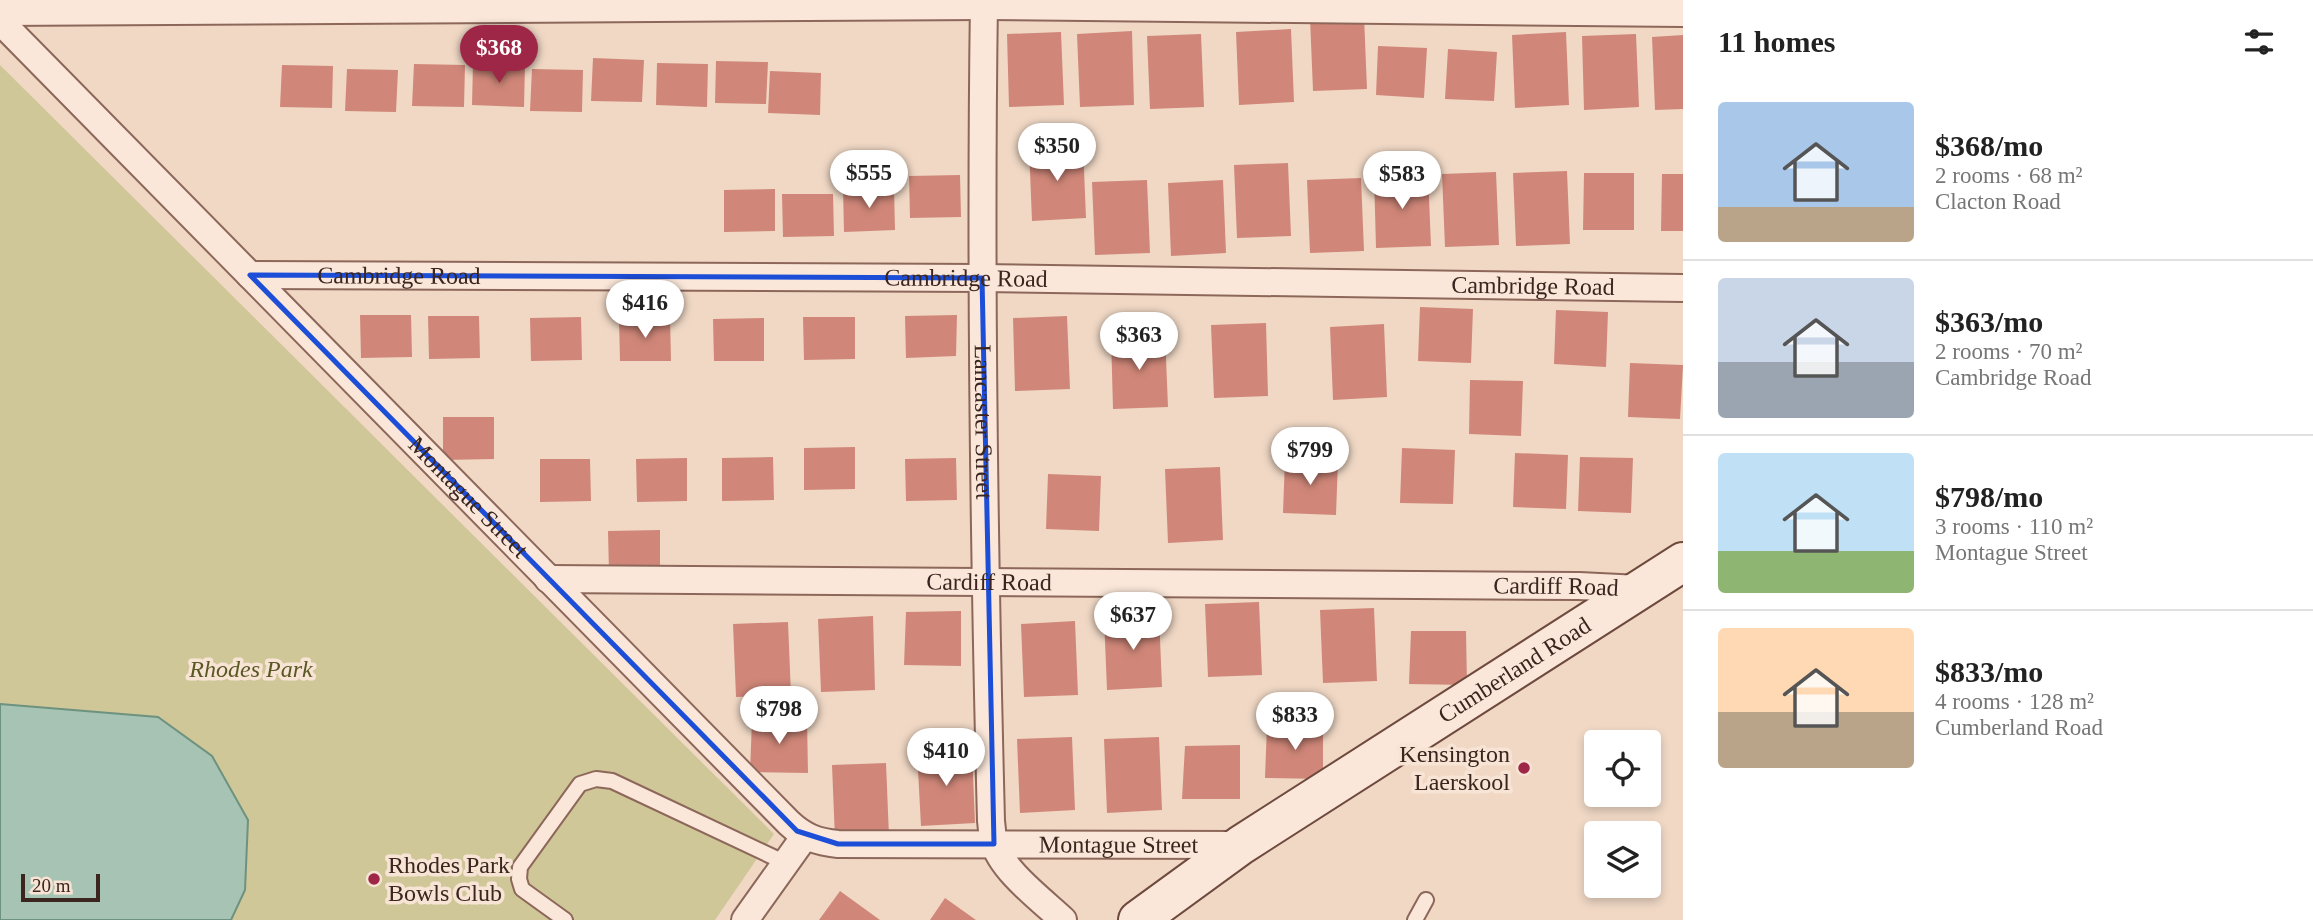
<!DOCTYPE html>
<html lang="en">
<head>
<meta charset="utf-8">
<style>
  :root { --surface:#fff; --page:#f2f2f2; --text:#222; --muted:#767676; --line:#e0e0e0; --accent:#9e2747 }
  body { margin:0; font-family:Georgia,serif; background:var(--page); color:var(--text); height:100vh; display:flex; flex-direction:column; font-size:26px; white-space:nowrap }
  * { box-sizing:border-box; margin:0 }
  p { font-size:23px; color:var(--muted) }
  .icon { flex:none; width:38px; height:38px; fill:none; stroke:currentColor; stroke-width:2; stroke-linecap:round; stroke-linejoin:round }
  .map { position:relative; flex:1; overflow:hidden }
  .drawer { display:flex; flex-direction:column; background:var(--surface); width:630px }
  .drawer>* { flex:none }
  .controls { position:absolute; left:1584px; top:730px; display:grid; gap:14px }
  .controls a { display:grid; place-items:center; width:77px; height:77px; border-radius:7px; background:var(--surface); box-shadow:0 4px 10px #0003; font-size:35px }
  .scale { position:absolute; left:21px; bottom:18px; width:79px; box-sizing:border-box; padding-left:7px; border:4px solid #3b251e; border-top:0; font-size:19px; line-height:24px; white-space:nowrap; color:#3b251e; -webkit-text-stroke:5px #f7e4d5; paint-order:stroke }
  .price { position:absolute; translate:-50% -60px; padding:0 16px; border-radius:24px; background:#fff; color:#222; font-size:23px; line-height:46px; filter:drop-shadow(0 2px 4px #0008) }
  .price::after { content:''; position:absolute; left:50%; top:42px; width:21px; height:16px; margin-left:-10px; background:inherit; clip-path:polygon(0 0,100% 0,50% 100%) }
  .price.selected { background:var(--accent); color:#fff }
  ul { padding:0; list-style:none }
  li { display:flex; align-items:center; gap:21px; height:175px; padding:0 35px }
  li+li { border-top:2px solid var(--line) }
  li span { display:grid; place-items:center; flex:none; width:196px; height:140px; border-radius:7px; color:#555 }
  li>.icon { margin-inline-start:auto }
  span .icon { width:84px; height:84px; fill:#fffc; stroke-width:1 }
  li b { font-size:30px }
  h2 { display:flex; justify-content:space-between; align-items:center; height:84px; padding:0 35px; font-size:30px }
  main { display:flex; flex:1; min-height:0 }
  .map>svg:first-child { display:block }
  .green { fill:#cfc798 }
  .water { fill:#a7c3b3; stroke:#6d927f; stroke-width:2 }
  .building { fill:#d08779 }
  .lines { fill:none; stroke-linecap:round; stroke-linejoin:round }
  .lane-casing { stroke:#8c675a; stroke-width:18 }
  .street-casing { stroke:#8c675a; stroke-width:30 }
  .secondary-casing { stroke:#6e493d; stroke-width:42 }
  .lane { stroke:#fae7d9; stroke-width:14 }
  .street { stroke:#fae7d9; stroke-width:26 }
  .secondary { stroke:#fae7d9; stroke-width:38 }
  .marked { fill:none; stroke:#1d4ed8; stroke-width:5; stroke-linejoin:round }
  .poi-dot { fill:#9e2747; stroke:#f7e4d5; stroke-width:2.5 }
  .labels { text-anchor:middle; stroke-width:7; stroke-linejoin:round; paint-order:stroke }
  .street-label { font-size:24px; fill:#3b251e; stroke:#f7e4d5 }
  .park-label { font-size:24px; font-style:italic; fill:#595824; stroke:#f7e4d5 }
  .poi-label { font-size:24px; fill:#3b251e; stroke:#f7e4d5; text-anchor:end }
</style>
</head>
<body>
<main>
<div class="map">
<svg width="1683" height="920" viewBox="0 0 1683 920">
  <rect width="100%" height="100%" fill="#f0d8c5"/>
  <path class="green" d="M 0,65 L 774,834 L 715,920 L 0,920 Z"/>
  <path class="water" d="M 0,704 L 158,717 L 212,756 L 248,820 L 245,890 L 231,920 L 0,920 Z"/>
  <path class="building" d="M 1364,16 L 1367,89 L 1313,91 L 1310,18 Z
    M 1291,29 L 1294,102 L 1239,105 L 1236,32 Z
    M 1132,31 L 1134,105 L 1080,107 L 1077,34 Z
    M 1061,32 L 1064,105 L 1009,107 L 1007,34 Z
    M 1566,32 L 1569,105 L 1515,108 L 1512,35 Z
    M 1201,34 L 1204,107 L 1150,109 L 1147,36 Z
    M 1636,34 L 1639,107 L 1584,110 L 1582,36 Z
    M 1683,35 L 1683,109 L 1655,110 L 1652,37 Z
    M 1378,46 L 1427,48 L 1424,98 L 1376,95 Z
    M 1448,49 L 1497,52 L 1494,101 L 1445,99 Z
    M 593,58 L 644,60 L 642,102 L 591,101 Z
    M 716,61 L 768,62 L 766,104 L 715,103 Z
    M 473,63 L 525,65 L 524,107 L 472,105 Z
    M 657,63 L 708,64 L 707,107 L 656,105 Z
    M 414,64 L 465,65 L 464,107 L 412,106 Z
    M 282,65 L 333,66 L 332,108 L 280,107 Z
    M 347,69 L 398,70 L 396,112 L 345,111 Z
    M 532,69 L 583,70 L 582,112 L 530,111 Z
    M 770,71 L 821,73 L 820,115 L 768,113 Z
    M 1083,145 L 1086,218 L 1032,221 L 1029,147 Z
    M 1288,163 L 1291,236 L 1237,238 L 1234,165 Z
    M 1567,171 L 1570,244 L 1516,246 L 1513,173 Z
    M 1496,172 L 1499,245 L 1445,247 L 1442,174 Z
    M 1428,173 L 1431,246 L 1376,248 L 1374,175 Z
    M 1584,173 L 1634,173 L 1634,230 L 1583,230 Z
    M 1662,174 L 1683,174 L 1683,231 L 1661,231 Z
    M 960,175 L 961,217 L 910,218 L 909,176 Z
    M 1361,178 L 1364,251 L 1310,253 L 1307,180 Z
    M 1147,180 L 1150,253 L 1095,255 L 1092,182 Z
    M 1223,180 L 1226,253 L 1171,256 L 1168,183 Z
    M 894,188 L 895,230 L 844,232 L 843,189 Z
    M 775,189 L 775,231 L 724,232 L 724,190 Z
    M 782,194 L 833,194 L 834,236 L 783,237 Z
    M 1420,307 L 1473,309 L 1471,363 L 1418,361 Z
    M 1556,310 L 1608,312 L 1606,367 L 1554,364 Z
    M 360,315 L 411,315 L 412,357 L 361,358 Z
    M 957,315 L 956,356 L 906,358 L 905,316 Z
    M 428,316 L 479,316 L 480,358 L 429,359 Z
    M 1067,316 L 1070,389 L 1015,391 L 1013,318 Z
    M 581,317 L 582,360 L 531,361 L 530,318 Z
    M 803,317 L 855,317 L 855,359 L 804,360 Z
    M 670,318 L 671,361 L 620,361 L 619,319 Z
    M 764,318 L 764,361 L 714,361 L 713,319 Z
    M 1266,323 L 1268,396 L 1214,398 L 1211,325 Z
    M 1384,324 L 1387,397 L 1333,400 L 1330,327 Z
    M 1165,334 L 1168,407 L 1113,409 L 1111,336 Z
    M 1630,363 L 1683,365 L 1680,419 L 1628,417 Z
    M 1470,380 L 1523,381 L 1521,436 L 1469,434 Z
    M 443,417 L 494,417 L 494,459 L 443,460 Z
    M 855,447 L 855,489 L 804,490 L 804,448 Z
    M 1402,448 L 1455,450 L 1453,504 L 1400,503 Z
    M 1515,453 L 1568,455 L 1566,509 L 1513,507 Z
    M 773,457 L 774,500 L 722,501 L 722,458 Z
    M 1580,457 L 1633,458 L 1631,513 L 1578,511 Z
    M 687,458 L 687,501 L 637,502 L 636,459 Z
    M 956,458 L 957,500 L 906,501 L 905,459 Z
    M 540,459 L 590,459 L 591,501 L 540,502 Z
    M 1285,459 L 1338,461 L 1336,515 L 1283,513 Z
    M 1220,467 L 1223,540 L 1168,543 L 1165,469 Z
    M 1048,474 L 1101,476 L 1099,531 L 1046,529 Z
    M 660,530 L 660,572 L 609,573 L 608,531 Z
    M 1259,602 L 1262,675 L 1208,677 L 1205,604 Z
    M 1374,608 L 1377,681 L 1323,683 L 1320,610 Z
    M 961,611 L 961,666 L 904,665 L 906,612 Z
    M 1159,614 L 1162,687 L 1107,690 L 1104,617 Z
    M 873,616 L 875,690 L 821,692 L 818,619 Z
    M 1075,621 L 1078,695 L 1024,697 L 1021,624 Z
    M 788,622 L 791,695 L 736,697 L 733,624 Z
    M 1411,631 L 1466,631 L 1467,685 L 1409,684 Z
    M 807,719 L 808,773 L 750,772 L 752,720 Z
    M 1267,725 L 1323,725 L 1323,779 L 1265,778 Z
    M 1072,737 L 1075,810 L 1020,813 L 1017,739 Z
    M 1159,737 L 1162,810 L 1107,813 L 1104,739 Z
    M 1240,745 L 1240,799 L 1182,799 L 1185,746 Z
    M 972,750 L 975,823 L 921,826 L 917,752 Z
    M 886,763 L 889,836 L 835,839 L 832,765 Z
    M 840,891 L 880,920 L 819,920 Z
    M 945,898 L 976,920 L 930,920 Z"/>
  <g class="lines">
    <defs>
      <path id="lane" d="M 565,920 L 522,889 L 519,879 L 520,867 L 580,784 L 596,779 L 612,781 L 786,863
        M 1415,920 L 1426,900"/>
      <g id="street">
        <path id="s1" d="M 984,0 C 980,274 984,547 991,821 C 992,828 992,836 994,842 C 1001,870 1043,901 1063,920"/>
        <path d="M 0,12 L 984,6 L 1683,13"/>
        <path id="s2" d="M 0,21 L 789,823 C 804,837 817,842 838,844 L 1241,845"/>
        <path id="s3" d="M 250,275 L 982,278 L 1683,288"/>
        <path id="s4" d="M 548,579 L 1579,586 L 1640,589"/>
        <path d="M 745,920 L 805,836"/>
      </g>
      <g id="secondary">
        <path id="s5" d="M 1138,920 L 1241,845 L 1683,562"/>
      </g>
    </defs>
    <use href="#lane" class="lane-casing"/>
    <use href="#street" class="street-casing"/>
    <use href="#secondary" class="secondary-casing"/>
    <use href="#lane" class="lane"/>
    <use href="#street" class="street"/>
    <use href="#secondary" class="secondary"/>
  </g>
  <path class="marked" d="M 250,275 L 982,278 L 994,844 L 838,844 L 797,831 Z"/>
  <g class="poi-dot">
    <circle cx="1524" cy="768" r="7"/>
    <circle cx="374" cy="879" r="7"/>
  </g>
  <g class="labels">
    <g class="street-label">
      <text dy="8" stroke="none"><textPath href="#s3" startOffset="149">Cambridge Road</textPath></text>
      <text dy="8" stroke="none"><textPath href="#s3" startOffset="716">Cambridge Road</textPath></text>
      <text dy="8" stroke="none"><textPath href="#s3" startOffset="1283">Cambridge Road</textPath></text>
      <text dy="8" stroke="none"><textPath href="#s1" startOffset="422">Lancaster Street</textPath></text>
      <text dy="8" stroke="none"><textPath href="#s2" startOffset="668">Montague Street</textPath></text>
      <text dy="8" stroke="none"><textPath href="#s4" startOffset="441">Cardiff Road</textPath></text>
      <text dy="8" stroke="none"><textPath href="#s4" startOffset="1008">Cardiff Road</textPath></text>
      <text dy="8" stroke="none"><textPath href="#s5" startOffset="452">Cumberland Road</textPath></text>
      <text dy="8" stroke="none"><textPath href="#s2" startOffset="1460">Montague Street</textPath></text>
    </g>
    <g class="park-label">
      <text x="251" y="677">Rhodes Park</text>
    </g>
    <g class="poi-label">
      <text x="1510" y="762">Kensington<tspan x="1510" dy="28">Laerskool</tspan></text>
      <text x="388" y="873" text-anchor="start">Rhodes Park<tspan x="388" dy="28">Bowls Club</tspan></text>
    </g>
  </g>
</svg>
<div class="controls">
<a><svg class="icon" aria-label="locate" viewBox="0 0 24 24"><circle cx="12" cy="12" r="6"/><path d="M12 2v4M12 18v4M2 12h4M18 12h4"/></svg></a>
<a><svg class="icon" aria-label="layers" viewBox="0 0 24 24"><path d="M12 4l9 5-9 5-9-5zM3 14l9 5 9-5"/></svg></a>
</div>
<div class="scale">20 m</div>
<b class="price selected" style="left:499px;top:85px">$368</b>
<b class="price" style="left:1057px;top:183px">$350</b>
<b class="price" style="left:869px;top:210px">$555</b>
<b class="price" style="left:1402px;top:211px">$583</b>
<b class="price" style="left:645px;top:340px">$416</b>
<b class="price" style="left:1139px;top:372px">$363</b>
<b class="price" style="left:1310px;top:487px">$799</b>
<b class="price" style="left:1133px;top:652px">$637</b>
<b class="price" style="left:779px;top:746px">$798</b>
<b class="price" style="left:1295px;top:752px">$833</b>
<b class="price" style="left:946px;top:788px">$410</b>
</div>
<section class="drawer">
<h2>11 homes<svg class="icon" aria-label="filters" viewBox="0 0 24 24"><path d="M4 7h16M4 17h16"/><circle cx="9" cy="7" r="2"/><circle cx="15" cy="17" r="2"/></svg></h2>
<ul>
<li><span style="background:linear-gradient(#a9c7e8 75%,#b9a48a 0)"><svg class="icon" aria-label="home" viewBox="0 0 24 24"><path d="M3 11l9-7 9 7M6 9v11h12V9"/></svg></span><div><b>$368/mo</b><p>2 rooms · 68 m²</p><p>Clacton Road</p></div></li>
<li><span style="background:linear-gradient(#c9d6e8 60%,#9aa5b1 0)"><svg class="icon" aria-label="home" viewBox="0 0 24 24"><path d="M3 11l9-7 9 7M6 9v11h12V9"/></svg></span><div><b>$363/mo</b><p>2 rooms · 70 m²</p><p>Cambridge Road</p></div></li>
<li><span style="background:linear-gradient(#bfe0f5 70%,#8fb573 0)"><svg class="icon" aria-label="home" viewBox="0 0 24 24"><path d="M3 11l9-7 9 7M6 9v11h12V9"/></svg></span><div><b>$798/mo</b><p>3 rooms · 110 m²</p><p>Montague Street</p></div></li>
<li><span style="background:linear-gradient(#ffd9b3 60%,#b9a48a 0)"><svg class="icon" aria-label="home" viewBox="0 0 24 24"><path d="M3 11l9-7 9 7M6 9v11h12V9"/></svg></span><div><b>$833/mo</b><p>4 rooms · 128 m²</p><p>Cumberland Road</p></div></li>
</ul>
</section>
</main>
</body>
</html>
